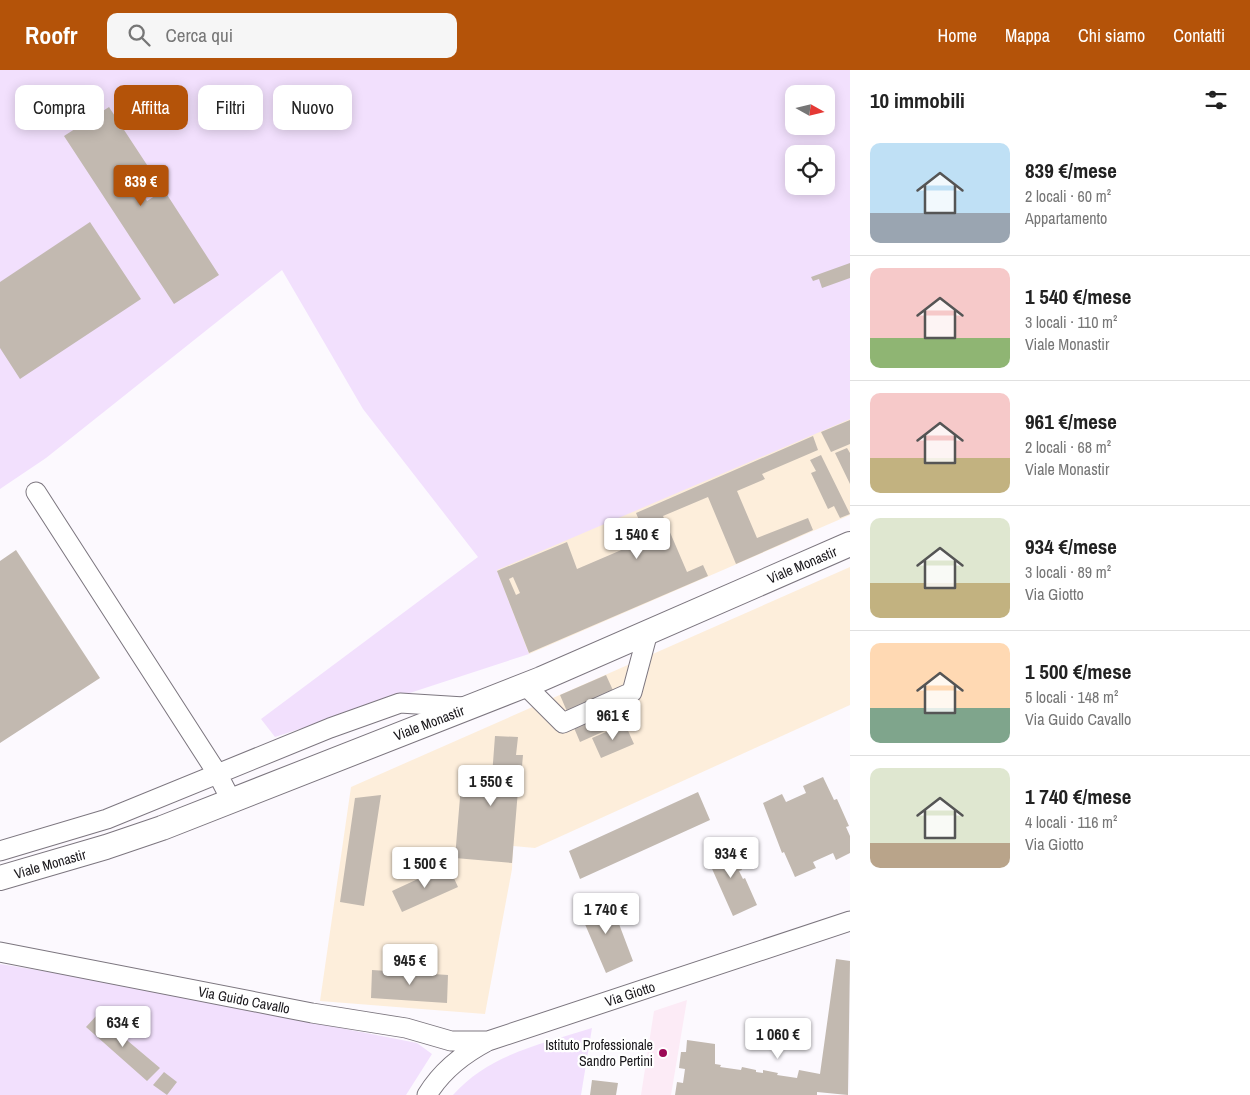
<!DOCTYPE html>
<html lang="it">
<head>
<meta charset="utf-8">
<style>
  :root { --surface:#fff; --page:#f6f6f6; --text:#222; --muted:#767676; --line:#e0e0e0; --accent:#b45309 }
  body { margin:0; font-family:"Archivo Narrow",sans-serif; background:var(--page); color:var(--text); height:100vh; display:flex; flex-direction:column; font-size:19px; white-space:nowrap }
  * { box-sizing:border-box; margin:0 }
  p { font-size:16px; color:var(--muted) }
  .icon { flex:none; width:28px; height:28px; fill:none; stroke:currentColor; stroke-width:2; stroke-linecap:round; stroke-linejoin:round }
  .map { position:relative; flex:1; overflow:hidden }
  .panel { display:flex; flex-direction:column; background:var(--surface); width:400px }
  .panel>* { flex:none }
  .hud { position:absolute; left:15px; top:15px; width:475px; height:45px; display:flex; gap:10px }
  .needle { width:32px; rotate:98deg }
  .controls { position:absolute; left:785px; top:15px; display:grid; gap:10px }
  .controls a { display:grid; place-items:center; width:50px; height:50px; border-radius:10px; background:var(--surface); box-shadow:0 2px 12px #0003; font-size:25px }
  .price { position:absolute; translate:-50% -42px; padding:0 11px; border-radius:5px; background:#fff; color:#222; font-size:16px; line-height:32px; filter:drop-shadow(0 1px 2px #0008) }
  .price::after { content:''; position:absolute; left:50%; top:30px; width:15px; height:11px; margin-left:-8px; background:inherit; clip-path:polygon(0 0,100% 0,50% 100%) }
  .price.selected { background:var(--accent); color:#fff }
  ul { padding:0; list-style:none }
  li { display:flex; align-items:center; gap:15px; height:125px; padding:0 20px }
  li+li { border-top:1px solid var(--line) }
  li span { display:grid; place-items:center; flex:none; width:140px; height:100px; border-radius:10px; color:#555 }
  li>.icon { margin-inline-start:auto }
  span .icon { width:60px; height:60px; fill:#fffc; stroke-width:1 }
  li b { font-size:21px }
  h2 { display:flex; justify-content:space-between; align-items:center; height:60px; padding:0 20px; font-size:21px }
  .chip { padding:0 18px; border-radius:10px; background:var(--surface); box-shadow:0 2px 12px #0003; font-size:18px; line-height:45px }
  .chip.selected { background:var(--accent); color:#fff }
  header { display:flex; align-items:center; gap:30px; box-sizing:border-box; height:70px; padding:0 25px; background:var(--accent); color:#fff }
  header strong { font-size:24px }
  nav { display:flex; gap:28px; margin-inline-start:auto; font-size:18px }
  .search { width:350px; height:45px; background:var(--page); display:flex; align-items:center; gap:12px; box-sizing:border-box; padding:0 18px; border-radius:10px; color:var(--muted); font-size:19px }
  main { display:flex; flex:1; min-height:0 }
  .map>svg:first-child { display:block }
  .commercial { fill:#fdeedb }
  .education { fill:#fcebf6 }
  .green { fill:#f2e0fd; fill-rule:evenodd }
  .building { fill:#c2b9b0; fill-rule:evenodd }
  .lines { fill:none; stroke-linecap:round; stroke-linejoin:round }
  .minor-casing { stroke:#7c767f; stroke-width:21 }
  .major-casing { stroke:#7c767f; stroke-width:26 }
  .minor { stroke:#fff; stroke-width:19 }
  .major { stroke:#fff; stroke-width:24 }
  .poi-dot { fill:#9c0956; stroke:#fff; stroke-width:2 }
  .labels { text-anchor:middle; stroke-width:4.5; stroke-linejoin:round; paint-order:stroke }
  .street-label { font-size:14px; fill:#18161a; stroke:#fff }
  .poi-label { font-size:14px; fill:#18161a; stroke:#fff; text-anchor:end }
</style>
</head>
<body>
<header>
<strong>Roofr</strong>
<div class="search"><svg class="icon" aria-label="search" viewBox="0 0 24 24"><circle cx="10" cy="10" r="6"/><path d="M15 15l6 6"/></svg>Cerca qui</div>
<nav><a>Home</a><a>Mappa</a><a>Chi siamo</a><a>Contatti</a></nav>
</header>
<main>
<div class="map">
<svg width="850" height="1025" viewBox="0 0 850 1025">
  <rect width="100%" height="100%" fill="#fcf9fe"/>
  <path class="commercial" d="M 850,345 L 850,445 L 529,584 L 491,500 Z
    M 850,497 L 850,635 L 535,778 L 513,776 L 512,799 L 485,944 L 320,931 L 351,717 Z"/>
  <path class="education" d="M 687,930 L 671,1025 L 641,1025 L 654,941 Z"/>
  <path class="green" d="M 0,0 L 850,0 L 850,349 L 497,500 L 529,584 L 275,667 L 261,649 L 478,487 L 363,339 L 282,200 L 46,388 L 0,419 ZM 794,24 L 826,24 L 826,56 L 794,56 ZM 794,84 L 826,84 L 826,116 L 794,116 Z
    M 0,894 L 81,907 L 417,973 L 432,984 L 406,1025 L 0,1025 Z
    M 592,958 L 581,1025 L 453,1025 C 489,984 542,974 592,958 Z"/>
  <path class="building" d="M 109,37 L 149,98 L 133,109 L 147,131 L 164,120 L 219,205 L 174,234 L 64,66 Z
    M 90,152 L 141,229 L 20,309 L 0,278 L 0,212 Z
    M 850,193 L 850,208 L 822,218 L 819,209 L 813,211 L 811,207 Z
    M 850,350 L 850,374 L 831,382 L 821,362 Z
    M 813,366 L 818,380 L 762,404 L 765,409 L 737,421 L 757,468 L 808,448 L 813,460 L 736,494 L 708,427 L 663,446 L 687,502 L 703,495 L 708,506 L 529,583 L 497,501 L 567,472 L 577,499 L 647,469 L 636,443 ZM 513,507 L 520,523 L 516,525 L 509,509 Z
    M 847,378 L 850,383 L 850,414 L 835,383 Z
    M 821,385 L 850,444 L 840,448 L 834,436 L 828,439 L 811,403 L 816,401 L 810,390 Z
    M 16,480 L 100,608 L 0,673 L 0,491 Z
    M 606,605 L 627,651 L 580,672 L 560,625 Z
    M 625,654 L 634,674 L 601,688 L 592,668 Z
    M 495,666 L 518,667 L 516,685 L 523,685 L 521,708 L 519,708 L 512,793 L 455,788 L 462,703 L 492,706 Z
    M 823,707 L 834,730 L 837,729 L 849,756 L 846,757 L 850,766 L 850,783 L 836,790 L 833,783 L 813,792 L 816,798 L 795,807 L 784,782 L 782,783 L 763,733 L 782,724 L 786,732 L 806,723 L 803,716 Z
    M 698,722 L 710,750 L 580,809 L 569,781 Z
    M 381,725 L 364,836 L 340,832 L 355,728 Z
    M 730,772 L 742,800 L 739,801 L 743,809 L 745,808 L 757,835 L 733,846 L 705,783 Z
    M 448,795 L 458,817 L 402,842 L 392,821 Z
    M 604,827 L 613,847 L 616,846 L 633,891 L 606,903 L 578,838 Z
    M 836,889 L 850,891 L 848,1025 L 817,1022 L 817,1025 L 675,1025 L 677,1012 L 683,1013 L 685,999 L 679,998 L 681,982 L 686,982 L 687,970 L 715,974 L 715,994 L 721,995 L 720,997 L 741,1000 L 742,997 L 756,1000 L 756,1002 L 763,1003 L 763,1000 L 778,1003 L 777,1005 L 797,1008 L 799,1000 L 820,1004 Z
    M 372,900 L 448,905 L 447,933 L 371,928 Z
    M 97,945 L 160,998 L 147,1011 L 86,957 Z
    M 164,1002 L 177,1012 L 167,1025 L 153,1015 Z
    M 592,1010 L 618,1013 L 616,1025 L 590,1025 Z"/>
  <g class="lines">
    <defs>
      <path id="minor" d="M 36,422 L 217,703 L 231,730
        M 525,615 L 563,653 L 632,622 L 648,562
        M 0,781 L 107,749 L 330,658 L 400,633 L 464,637
        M 0,882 L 312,943 L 406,958 L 451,971 L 488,971
        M 427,1025 C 442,1000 463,984 488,971 L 850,851"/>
      <path id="major" d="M 0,808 L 106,777 L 162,758 L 541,609 L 850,474"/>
    </defs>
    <use href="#minor" class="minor-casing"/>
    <use href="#major" class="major-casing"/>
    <use href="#minor" class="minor"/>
    <use href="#major" class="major"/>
  </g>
  <circle class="poi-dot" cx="663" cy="983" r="5"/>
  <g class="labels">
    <g class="street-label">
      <text transform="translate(802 495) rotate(-23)" y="5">Viale Monastir</text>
      <text transform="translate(429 653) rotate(-21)" y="5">Viale Monastir</text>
      <text transform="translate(50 794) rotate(-16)" y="5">Viale Monastir</text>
      <text transform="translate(630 924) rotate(-18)" y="5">Via Giotto</text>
      <text transform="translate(244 930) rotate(11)" y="5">Via Guido Cavallo</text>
    </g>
    <g class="poi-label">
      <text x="653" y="980">Istituto Professionale<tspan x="653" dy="16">Sandro Pertini</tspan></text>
    </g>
  </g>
</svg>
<div class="controls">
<a><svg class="needle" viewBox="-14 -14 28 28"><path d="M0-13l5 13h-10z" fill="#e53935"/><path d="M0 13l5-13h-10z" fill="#767676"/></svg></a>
<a><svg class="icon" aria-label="locate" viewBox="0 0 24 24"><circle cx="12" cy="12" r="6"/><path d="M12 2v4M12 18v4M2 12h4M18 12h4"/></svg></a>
</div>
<b class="price selected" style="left:141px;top:137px">839 €</b>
<b class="price" style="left:637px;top:490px">1 540 €</b>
<b class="price" style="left:613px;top:671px">961 €</b>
<b class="price" style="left:491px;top:737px">1 550 €</b>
<b class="price" style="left:731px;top:809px">934 €</b>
<b class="price" style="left:425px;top:819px">1 500 €</b>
<b class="price" style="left:606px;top:865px">1 740 €</b>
<b class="price" style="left:410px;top:916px">945 €</b>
<b class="price" style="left:123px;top:978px">634 €</b>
<b class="price" style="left:778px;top:990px">1 060 €</b>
<div class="hud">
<a class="chip">Compra</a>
<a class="chip selected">Affitta</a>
<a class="chip">Filtri</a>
<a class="chip">Nuovo</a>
</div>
</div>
<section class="panel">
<h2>10 immobili<svg class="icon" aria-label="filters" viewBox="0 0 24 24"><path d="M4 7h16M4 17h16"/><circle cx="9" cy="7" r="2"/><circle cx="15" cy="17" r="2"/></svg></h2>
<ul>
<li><span style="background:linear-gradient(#bfe0f5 70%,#9aa5b1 0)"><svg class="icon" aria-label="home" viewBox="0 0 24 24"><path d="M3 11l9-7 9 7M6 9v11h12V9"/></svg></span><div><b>839 €/mese</b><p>2 locali · 60 m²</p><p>Appartamento</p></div></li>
<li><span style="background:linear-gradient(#f6c9c9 70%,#8fb573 0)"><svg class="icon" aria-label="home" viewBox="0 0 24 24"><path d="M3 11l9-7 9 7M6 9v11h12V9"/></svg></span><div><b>1 540 €/mese</b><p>3 locali · 110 m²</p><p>Viale Monastir</p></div></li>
<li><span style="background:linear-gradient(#f6c9c9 65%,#c2b280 0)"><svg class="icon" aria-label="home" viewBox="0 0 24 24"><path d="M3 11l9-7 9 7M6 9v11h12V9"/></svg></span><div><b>961 €/mese</b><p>2 locali · 68 m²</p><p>Viale Monastir</p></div></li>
<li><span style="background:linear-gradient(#dfe7d0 65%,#c2b280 0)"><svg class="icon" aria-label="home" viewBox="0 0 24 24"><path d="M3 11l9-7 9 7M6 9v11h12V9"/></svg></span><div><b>934 €/mese</b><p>3 locali · 89 m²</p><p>Via Giotto</p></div></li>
<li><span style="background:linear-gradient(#ffd9b3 65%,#7fa58c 0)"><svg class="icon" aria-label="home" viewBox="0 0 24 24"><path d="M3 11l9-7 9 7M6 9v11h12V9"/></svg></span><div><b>1 500 €/mese</b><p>5 locali · 148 m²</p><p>Via Guido Cavallo</p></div></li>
<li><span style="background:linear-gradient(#dfe7d0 75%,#b9a48a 0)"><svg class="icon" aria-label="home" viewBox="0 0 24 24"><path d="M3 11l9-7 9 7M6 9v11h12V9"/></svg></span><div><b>1 740 €/mese</b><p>4 locali · 116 m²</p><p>Via Giotto</p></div></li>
</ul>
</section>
</main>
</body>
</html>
